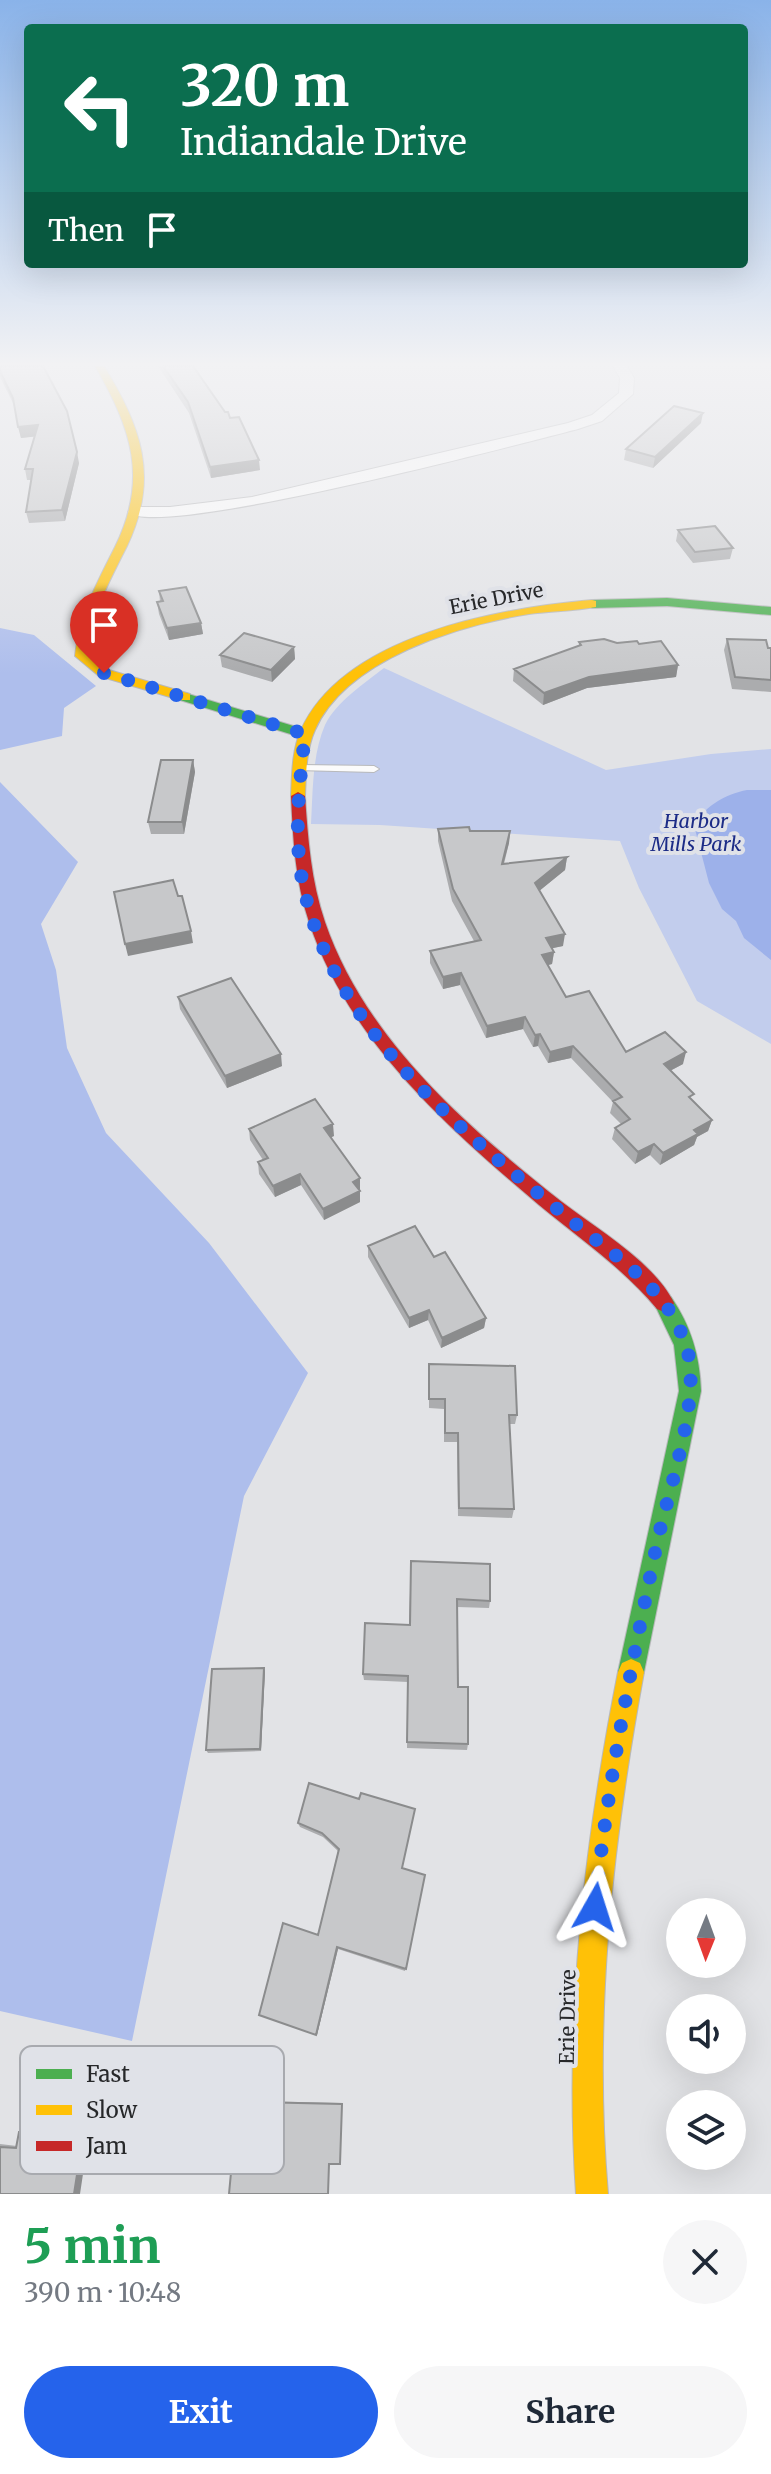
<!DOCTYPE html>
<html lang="en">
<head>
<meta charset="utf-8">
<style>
  :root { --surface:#fff; --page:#f6f6f7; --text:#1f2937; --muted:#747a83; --accent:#2563eb }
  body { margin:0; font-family:Merriweather,serif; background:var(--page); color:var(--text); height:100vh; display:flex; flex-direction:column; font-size:30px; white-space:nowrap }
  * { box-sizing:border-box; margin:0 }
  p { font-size:26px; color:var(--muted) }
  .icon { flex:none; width:44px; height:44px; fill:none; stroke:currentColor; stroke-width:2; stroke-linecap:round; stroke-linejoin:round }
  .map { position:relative; height:2194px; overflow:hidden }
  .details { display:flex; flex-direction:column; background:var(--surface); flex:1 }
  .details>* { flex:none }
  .hud { position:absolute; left:24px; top:24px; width:724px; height:244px; border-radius:8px; box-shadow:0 8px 32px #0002; background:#0b6e4f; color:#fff; overflow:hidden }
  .needle { width:52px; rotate:181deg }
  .controls { position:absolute; left:666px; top:1898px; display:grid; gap:16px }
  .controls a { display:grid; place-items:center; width:80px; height:80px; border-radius:50%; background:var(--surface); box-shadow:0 8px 32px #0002; font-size:40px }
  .pin { position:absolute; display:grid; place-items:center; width:68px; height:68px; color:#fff; margin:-82px -34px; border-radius:50% 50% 50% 0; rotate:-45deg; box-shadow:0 0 8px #0007 }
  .pin .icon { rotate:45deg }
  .me { position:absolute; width:88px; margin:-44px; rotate:6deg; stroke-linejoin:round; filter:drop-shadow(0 0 6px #0008) }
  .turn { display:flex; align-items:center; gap:28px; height:168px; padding:0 24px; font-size:36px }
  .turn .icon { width:104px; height:104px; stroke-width:2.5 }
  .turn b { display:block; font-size:56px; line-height:68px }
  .then { display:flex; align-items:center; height:76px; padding:0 24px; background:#0003; gap:16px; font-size:30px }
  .round { display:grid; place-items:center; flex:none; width:84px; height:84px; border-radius:42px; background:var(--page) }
  .summary { display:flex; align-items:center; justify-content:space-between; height:136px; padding:0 24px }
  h1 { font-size:48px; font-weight:700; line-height:60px; color:#1e9e55 }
  .button { display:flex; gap:16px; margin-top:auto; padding:16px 24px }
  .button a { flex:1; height:92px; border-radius:48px; background:var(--accent); color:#fff; font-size:32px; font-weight:700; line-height:92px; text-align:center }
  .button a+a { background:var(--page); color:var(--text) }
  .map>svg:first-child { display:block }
  .green { fill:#c2cded }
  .forest { fill:#aebeec }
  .water { fill:#9db1ea }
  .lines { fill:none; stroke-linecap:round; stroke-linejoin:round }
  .lane-casing { stroke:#b8b9bb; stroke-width:2 }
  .street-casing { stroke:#b8b9bb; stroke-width:2 }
  .fast-casing { stroke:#b8b9bb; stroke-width:2 }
  .slow-casing { stroke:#b8b9bb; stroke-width:2 }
  .jam-casing { stroke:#b8b9bb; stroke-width:2 }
  .lane { fill:#fbfbfb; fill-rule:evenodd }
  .street { fill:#fbfbfb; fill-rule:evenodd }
  .fast { fill:#4caf50; fill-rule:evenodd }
  .slow { fill:#ffc107; fill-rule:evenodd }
  .jam { fill:#c62828; fill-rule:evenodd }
  .wall { fill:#abacae }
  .shaded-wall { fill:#8b8c8d }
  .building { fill:#c7c8ca; stroke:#8b8c8d; stroke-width:2 }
  .route { stroke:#2563eb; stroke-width:14; stroke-dasharray:0 25.2 }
  .labels { text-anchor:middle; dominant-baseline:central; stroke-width:8; stroke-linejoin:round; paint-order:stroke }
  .street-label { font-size:20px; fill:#27282a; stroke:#e0e2e8 }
  .park-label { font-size:20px; font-style:italic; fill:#1c2c87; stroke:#e0e2e8 }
  .key { fill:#e0e2e8; stroke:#a8aaaf; stroke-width:2 }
  .key-label { font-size:22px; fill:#27282a }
</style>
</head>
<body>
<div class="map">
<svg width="771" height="2194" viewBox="0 0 771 2194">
  <rect width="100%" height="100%" fill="#e2e3e6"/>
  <path class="green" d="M384 668 606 770 711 754 771 749V1044L697 1001 639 888 620 841 380 825 311 824C313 792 312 755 325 725 336 702 365 683 384 668Z"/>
  <path class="forest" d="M0 628 34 635 96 686 64 708 62 736 0 750Z
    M0 782 78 862 41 924 56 970 67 1048 106 1133 209 1243 308 1373 244 1496 132 2041 0 2011Z"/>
  <path class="water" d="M747 790H771V960L744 938 736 921 722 909 709 883 695 829C699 808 726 794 747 790Z"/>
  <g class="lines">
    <defs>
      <path id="lane" d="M301 765 374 766 379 769 374 772 297 770 296 768Z"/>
      <path id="street" d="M613 366H627L634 378 633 394 602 421 578 429C520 444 157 540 128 512L136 507H170L252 497 568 423 592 415 619 393 620 378Z"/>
      <path id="fast" d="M667 598 771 607V615L667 606 592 608 586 604 592 600Z
        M185 693 310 731 312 734 305 738 300 737 180 700V694Z
        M664 1294 671 1297C691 1326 700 1356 701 1391L644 1672 640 1681 631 1685 622 1681 618 1672 679 1391 674 1345 654 1303 657 1297Z"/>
      <path id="slow" d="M95 366H104C141 427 160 477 127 546 109 582 91 614 87 655L109 670 190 694V700H180L99 676 75 656C79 615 97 583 115 547 149 478 131 428 95 366Z
        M592 600 596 601V607C574 611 551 611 529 614 460 625 346 659 315 730 306 750 306 774 305 796L298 800 291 796C292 774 292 750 301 730 344 635 501 608 592 600Z
        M631 1659 640 1663 644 1672C612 1846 593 2018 608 2194H576C564 2017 584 1845 618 1672L622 1663Z"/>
      <path id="jam" d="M298 792 305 796C308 839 311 881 325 922 365 1039 468 1128 562 1202 597 1229 655 1263 674 1303L671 1309 664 1312 657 1309C623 1268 580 1239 539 1205 447 1127 348 1040 309 922 295 881 293 839 291 796Z"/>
    </defs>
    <use href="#lane" class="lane-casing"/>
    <use href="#street" class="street-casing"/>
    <use href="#fast" class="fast-casing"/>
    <use href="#slow" class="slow-casing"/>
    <use href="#jam" class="jam-casing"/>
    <use href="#lane" class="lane"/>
    <use href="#street" class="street"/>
    <use href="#fast" class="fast"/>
    <use href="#slow" class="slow"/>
    <use href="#jam" class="jam"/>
  </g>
  <path class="wall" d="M0 366 79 463 65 521 29 523 26 512 31 480H27L25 469 35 436 21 438 15 407 0 377Z
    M158 366H193L225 412 230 418 260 470 211 478 189 413Z
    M701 423 653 468 624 460 626 449Z
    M678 530 733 548 730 559 693 563 676 541Z
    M159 591 201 623 203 634 169 640 159 614 157 602H160Z
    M727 639 771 648V692L732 689 724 650Z
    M579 642 639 644 678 665 676 677 587 688 543 705 513 681 514 669 579 646Z
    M294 647 295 659 272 682 222 667 220 655Z
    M193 760 195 772 184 834H151L148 822Z
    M438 829 510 831 509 843 504 864 567 857 565 870 539 891 563 946 552 948 554 952 552 964 548 965 566 997 626 1052 683 1064 670 1071 692 1100 712 1120 708 1131 697 1137 694 1145 660 1165 650 1155 635 1164 612 1139 615 1128 621 1124 610 1113 613 1102 571 1058 548 1063 538 1046 533 1047 523 1029 486 1038 460 985 443 989 430 963V951L474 941 452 901 438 841Z
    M178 997 282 1066 227 1088 180 1009Z
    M249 1129 334 1136 331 1137 360 1189 359 1190 360 1202 324 1220 301 1185 275 1197 259 1174 258 1162 263 1160 250 1140Z
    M368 1246 434 1257 486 1318 484 1328 441 1348 428 1320 409 1328 368 1257Z
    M429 1364 517 1415 515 1424H509L514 1509 512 1518 458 1516 457 1442H444V1409L429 1408Z
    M411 1561 490 1601 489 1608 457 1607 458 1687 468 1744 467 1750 407 1748 408 1682 364 1680 363 1674 409 1625Z
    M265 1671 261 1751 208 1753 206 1750Z
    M298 1823 402 1868 425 1875 405 1971 338 1949 317 2035 259 2015 318 1935 338 1851 323 1837 300 1827Z
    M209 2100 342 2103 340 2164 232 2162 205 2101Z
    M27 2131 89 2134 0 2194V2144L17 2146 19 2132Z"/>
  <path class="shaded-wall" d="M703 413 701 423 653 468 655 457Z
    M38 425 40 436 21 438 18 427Z
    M77 452 79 463 65 521 62 510Z
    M259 460 260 470 211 478 210 467Z
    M201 623 203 634 169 640 167 628Z
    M294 647 295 659 272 682 271 670Z
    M678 665 676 677 587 688 543 705 544 693 589 677Z
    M193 760 195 772 184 834 182 822Z
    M510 831 509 843 500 876 502 864Z
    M567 857 565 870 533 896 535 883Z
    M191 931 193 943 128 956 125 944Z
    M565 934 563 946 544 950 546 938Z
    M554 952 552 964 540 967 542 955Z
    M461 973 460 985 443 989V977Z
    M525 1017 523 1029 486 1038 487 1026Z
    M540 1034 538 1046 533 1047 535 1035Z
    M573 1046 571 1058 548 1063 550 1052Z
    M686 1052 683 1064 660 1076 664 1064Z
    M281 1054 282 1066 227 1088 225 1076Z
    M712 1120 708 1131 697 1137 694 1145 660 1165 663 1153 694 1130Z
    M333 1124 334 1136 325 1140 324 1128Z
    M654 1144 650 1155 635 1164 638 1152Z
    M300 1174 301 1185 275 1197 273 1186Z
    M360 1178V1189L353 1193V1182Z
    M360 1191V1202L324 1220 323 1209Z
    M429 1310 428 1320 409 1328V1318Z
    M486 1318 484 1328 441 1348 442 1338Z
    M264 1668 265 1671 261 1751 260 1749Z
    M337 1947 338 1949 317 2035H316Z
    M89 2134 80 2194H74L83 2136Z"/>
  <path class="building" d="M0 366H43L67 411 77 452 62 510 26 512 33 469H25L38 425 18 427 13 398 0 371Z
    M163 366H193L225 412H228L230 418 239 417 259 460 210 467 188 402Z
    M674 406 703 413 655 457 626 449Z
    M715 526 733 548 695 552 678 530Z
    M186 587 201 623 167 628 157 602 163 601 159 591Z
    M244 633 294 647 271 670 220 655Z
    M604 639 617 643 637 641 639 644 661 641 678 665 589 677 544 693 514 669 581 645 579 642Z
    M727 639 766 640 768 648H771V680L735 677Z
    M161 760H193L182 822H148Z
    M469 827 470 831H510L502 864 567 857 535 883 565 934 546 938 554 952 542 955 566 997 589 991 626 1052 665 1032 686 1052 664 1064 694 1094 689 1097 712 1120 694 1130 698 1134 663 1153 654 1144 638 1152 615 1128 630 1119 613 1101 622 1097 573 1046 550 1052 540 1034 535 1035 525 1017 487 1026 461 973 443 977 430 951 481 940 453 889 438 829Z
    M173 880 178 896H182L191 931 125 944 114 892Z
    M231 978 281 1054 225 1076 178 997Z
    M315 1099 333 1124 324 1128 360 1178 353 1182 360 1191 323 1209 300 1174 273 1186 258 1162 268 1158 249 1129Z
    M415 1226 434 1257 445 1252 486 1318 442 1338 429 1310 409 1318 368 1246Z
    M429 1364 515 1366 517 1415H509L514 1509 459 1508 458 1433H445V1399H429Z
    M411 1561 490 1564V1601L457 1599 458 1687H468V1744L407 1742 408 1676 363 1674 365 1623 410 1625Z
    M264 1668 260 1749 206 1750 212 1669Z
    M309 1783 359 1799 361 1793 415 1809 402 1868 425 1875 406 1969 337 1947 316 2035 259 2015 283 1923 318 1935 339 1849 322 1833 298 1823Z
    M205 2101 342 2104 340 2164H329L328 2194H229L232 2162 200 2161Z
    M19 2132 83 2136 74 2194H0V2147L16 2148Z"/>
  <linearGradient id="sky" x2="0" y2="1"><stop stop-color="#8ab3e9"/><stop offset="0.54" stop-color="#f2f2f4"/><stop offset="1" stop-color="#f2f2f4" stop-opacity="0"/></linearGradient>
  <rect width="771" height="674" fill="url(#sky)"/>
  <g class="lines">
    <path class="route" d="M104 673 305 734C300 780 294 828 301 874 327 1027 464 1133 577 1225 622 1261 673 1293 688 1353 700 1402 668 1492 657 1543 632 1664 607 1784 595 1907"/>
  </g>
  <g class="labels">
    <g class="street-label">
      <text transform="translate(496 598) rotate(-11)">Erie Drive</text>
      <text transform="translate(567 2017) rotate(-89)">Erie Drive</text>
    </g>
    <g class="park-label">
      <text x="696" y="820">Harbor<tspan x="696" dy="23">Mills Park</tspan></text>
    </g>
  </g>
  <rect x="20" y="2046" width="264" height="128" rx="12" class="key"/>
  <rect x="36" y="2069" width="36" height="10" fill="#4caf50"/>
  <rect x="36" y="2105" width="36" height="10" fill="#ffc107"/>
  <rect x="36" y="2141" width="36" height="10" fill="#c62828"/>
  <g class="key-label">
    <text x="86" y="2082">Fast</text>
    <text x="86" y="2118">Slow</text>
    <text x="86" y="2154">Jam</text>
  </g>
</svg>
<div class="controls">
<a><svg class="needle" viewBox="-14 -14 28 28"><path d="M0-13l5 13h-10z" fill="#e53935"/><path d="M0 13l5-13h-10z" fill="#747a83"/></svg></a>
<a><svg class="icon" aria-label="sound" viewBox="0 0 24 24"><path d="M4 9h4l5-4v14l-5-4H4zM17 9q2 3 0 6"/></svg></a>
<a><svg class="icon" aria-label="layers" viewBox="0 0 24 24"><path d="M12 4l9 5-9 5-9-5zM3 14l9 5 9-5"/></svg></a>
</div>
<div class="pin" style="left:104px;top:673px;background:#d93025"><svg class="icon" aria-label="arrive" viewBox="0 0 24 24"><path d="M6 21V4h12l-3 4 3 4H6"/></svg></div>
<svg class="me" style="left:595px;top:1907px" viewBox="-20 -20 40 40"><path d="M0-17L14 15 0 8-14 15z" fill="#2563eb" stroke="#fff" stroke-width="4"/></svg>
<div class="hud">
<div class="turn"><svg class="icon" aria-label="left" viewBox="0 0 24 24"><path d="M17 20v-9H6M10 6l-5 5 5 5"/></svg><div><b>320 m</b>Indiandale Drive</div></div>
<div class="then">Then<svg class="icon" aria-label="arrive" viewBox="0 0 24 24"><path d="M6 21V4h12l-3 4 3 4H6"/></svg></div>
</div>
</div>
<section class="details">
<div class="summary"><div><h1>5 min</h1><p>390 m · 10:48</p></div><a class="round"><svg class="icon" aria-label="close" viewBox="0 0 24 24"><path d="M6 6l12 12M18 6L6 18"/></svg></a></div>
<div class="button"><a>Exit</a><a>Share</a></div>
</section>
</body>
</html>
